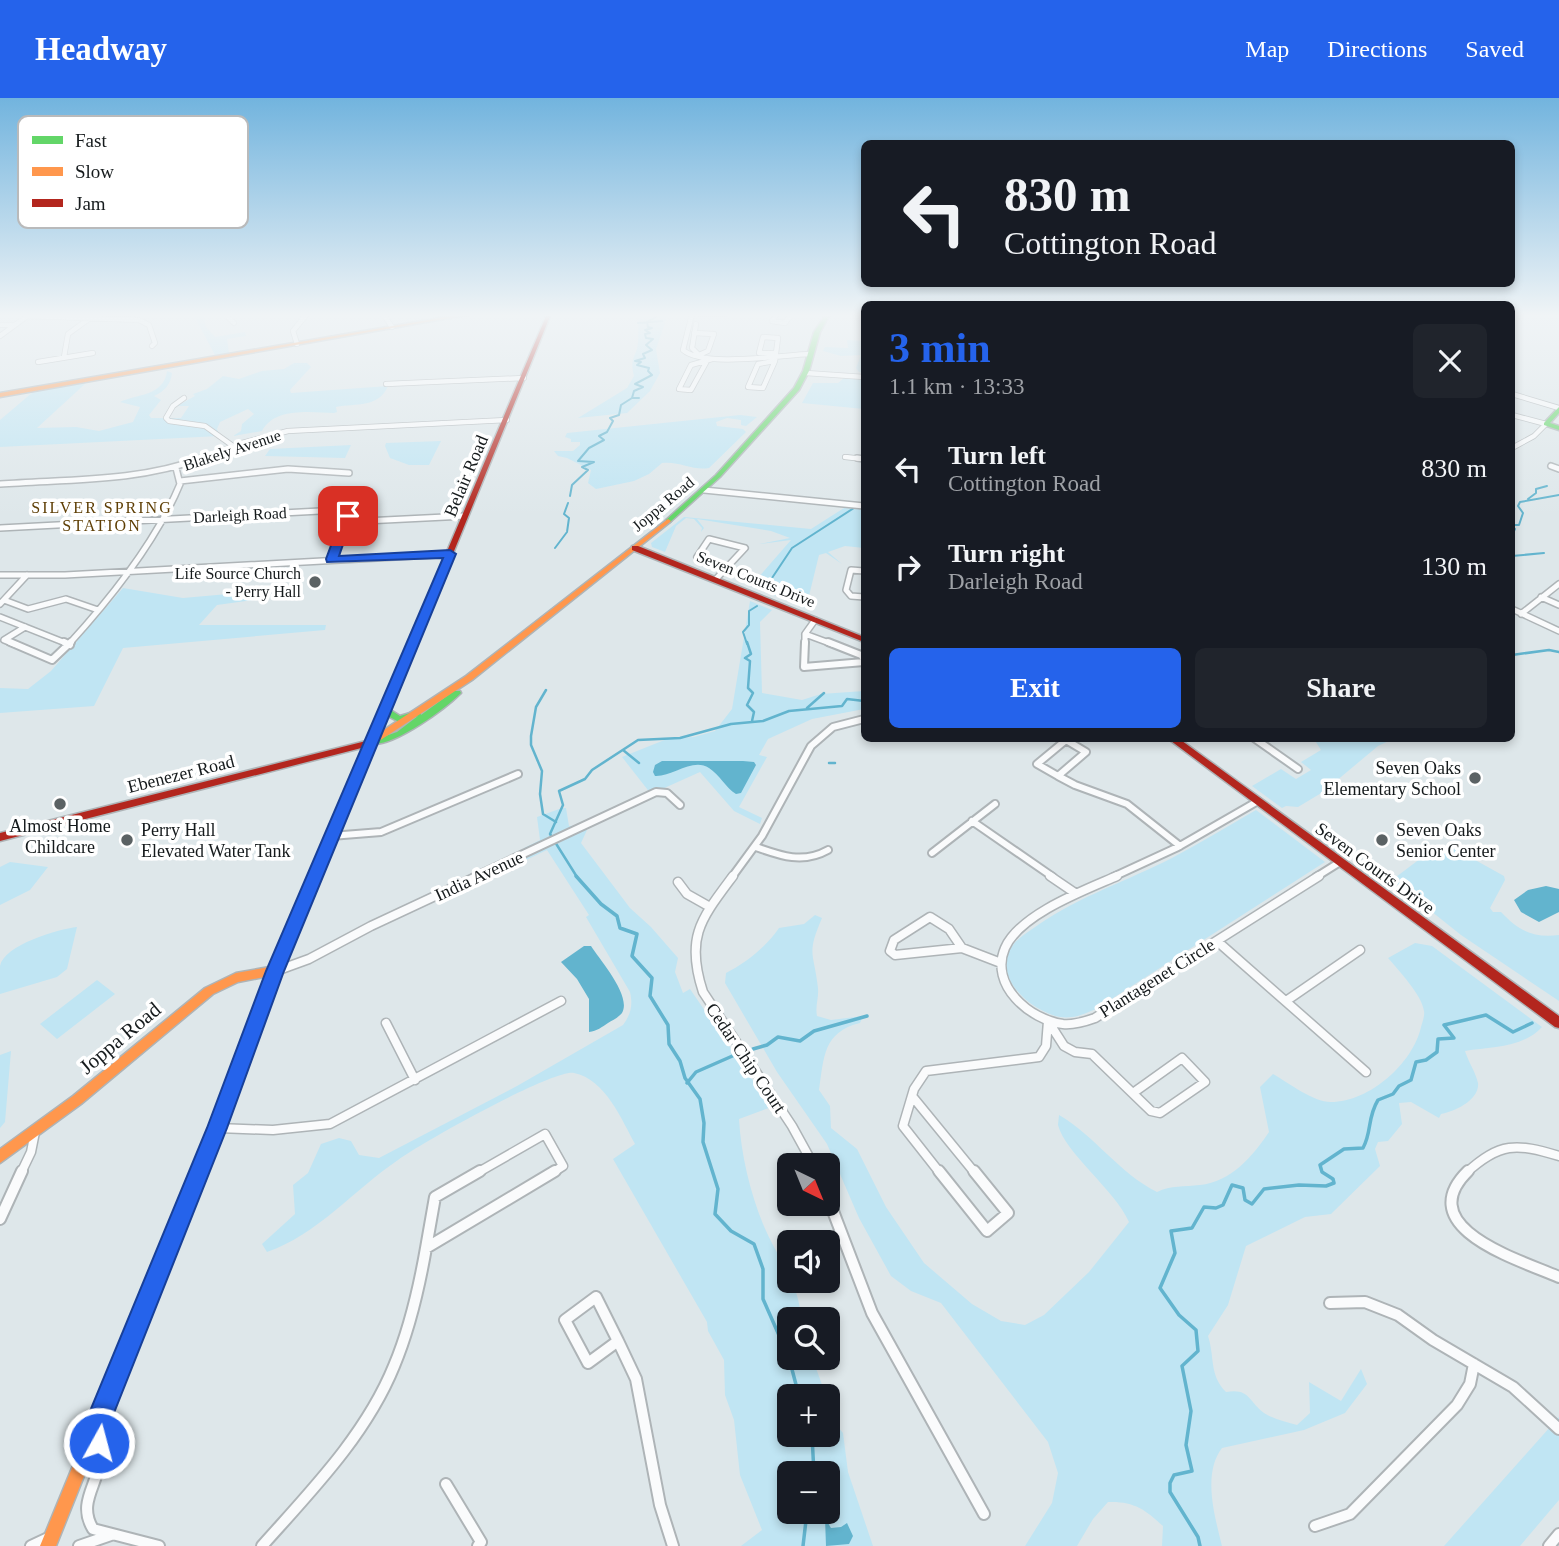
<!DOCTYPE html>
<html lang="en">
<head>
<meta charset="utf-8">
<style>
  :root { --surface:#171b24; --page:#20242c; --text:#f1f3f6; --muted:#9ea1a6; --accent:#2563eb }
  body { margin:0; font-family:Georgia,serif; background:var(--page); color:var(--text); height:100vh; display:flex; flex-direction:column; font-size:26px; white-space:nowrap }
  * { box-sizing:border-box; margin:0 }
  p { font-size:23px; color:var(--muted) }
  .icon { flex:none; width:38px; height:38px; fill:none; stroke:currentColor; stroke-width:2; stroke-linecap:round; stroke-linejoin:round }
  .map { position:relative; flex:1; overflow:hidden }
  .details { position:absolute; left:861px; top:203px; width:654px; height:441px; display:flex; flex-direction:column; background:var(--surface); border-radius:10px; box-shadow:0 4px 10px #0003 }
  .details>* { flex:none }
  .hud { position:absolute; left:861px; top:42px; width:654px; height:147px; border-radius:10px; box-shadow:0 4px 10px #0003; background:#171b24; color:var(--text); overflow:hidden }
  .needle { width:46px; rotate:137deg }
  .fabs { position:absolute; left:777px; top:1055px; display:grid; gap:14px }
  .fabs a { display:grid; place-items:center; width:63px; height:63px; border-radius:10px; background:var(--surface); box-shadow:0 4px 10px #0003; font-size:35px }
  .pin { position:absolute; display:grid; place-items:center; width:60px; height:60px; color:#fff; margin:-30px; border-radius:14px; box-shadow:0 4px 10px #0006 }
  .me { position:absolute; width:77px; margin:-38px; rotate:7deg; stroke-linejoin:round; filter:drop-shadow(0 0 5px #0008) }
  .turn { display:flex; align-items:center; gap:24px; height:147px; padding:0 28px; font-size:32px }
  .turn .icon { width:91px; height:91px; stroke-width:2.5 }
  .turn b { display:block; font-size:49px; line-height:60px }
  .round { display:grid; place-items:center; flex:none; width:74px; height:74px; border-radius:10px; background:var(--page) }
  .headline { display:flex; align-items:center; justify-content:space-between; height:119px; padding:0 28px }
  h1 { font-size:42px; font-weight:800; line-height:52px; color:var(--accent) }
  .cta { display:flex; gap:14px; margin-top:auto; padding:14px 28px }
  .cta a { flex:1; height:80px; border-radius:10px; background:var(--accent); color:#fff; font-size:28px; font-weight:800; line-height:80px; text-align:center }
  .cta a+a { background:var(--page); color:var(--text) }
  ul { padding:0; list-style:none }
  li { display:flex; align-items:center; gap:21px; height:98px; padding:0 28px }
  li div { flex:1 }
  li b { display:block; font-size:26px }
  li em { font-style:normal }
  header { display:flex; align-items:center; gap:42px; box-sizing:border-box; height:98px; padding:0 35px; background:var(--accent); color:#fff }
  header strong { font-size:33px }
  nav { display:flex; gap:38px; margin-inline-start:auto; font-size:24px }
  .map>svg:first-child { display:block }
  .green { fill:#c0e5f3; fill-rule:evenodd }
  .water { fill:#62b4ce }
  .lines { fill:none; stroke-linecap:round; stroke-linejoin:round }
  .stream-far2 { stroke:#62b4ce; stroke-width:2 }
  .stream-far1 { stroke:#62b4ce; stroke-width:2.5 }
  .stream { stroke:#62b4ce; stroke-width:3.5 }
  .street-far4-casing { stroke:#aeb4b7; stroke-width:6 }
  .street-far3-casing { stroke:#aeb4b7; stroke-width:8 }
  .street-far2-casing { stroke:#aeb4b7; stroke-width:10 }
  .street-far1-casing { stroke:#aeb4b7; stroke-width:11 }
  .street-casing { stroke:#aeb4b7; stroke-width:14 }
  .fast-casing { stroke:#aeb4b7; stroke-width:3 }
  .slow-casing { stroke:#aeb4b7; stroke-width:3 }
  .jam-casing { stroke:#aeb4b7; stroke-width:3 }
  .street-far4 { stroke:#fafbfc; stroke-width:4.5 }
  .street-far3 { stroke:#fafbfc; stroke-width:5 }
  .street-far2 { stroke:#fafbfc; stroke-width:6 }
  .street-far1 { stroke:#fafbfc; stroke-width:8 }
  .street { stroke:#fafbfc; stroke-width:10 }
  .fast { fill:#63d668; fill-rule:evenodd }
  .slow { fill:#ff974d; fill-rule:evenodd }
  .jam { fill:#b3261e; fill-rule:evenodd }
  .route { fill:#2563eb; stroke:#184099; stroke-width:2 }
  .poi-dot { fill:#5b6264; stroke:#fff; stroke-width:2.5 }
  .labels { text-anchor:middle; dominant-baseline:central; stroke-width:7; stroke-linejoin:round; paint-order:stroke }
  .far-street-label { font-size:16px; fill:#151a1c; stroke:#fff }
  .far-neighbourhood-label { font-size:16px; letter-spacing:2px; fill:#5e3e04; stroke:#fff }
  .far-poi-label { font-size:16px; fill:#151a1c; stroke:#fff; text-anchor:end }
  .street-label { font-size:18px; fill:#151a1c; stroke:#fff }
  .poi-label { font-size:18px; fill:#151a1c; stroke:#fff; text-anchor:start }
  .near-street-label { font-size:21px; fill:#151a1c; stroke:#fff }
  .key { fill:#fff; stroke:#b9babb; stroke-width:2 }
  .key-label { font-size:19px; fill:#151a1c }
</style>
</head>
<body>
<header>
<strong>Headway</strong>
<nav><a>Map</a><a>Directions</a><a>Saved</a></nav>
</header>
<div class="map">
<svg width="1559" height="1448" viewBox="0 0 1559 1448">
  <rect width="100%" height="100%" fill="#dee7ea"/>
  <path class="green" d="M193 216 204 219 206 229 215 239 245 234 246 238 227 241 229 255 215 257Z
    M641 216H668L656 251 660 275 650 293 627 315 578 320 627 290 634 278C629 257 637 260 638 244 639 234 637 226 641 216Z
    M847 242 864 243V274H859L856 270 861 257 841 258 823 253 825 249 848 250Z
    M294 265H307L311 269 290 292 291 295 388 288C379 310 356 305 336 309L337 314 334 315C311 314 274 309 262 333L233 338 241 333 242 326 254 316 248 311 220 324 217 331 220 338 0 349V322L33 294 86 285 37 330 76 329 99 333 133 324 140 309 120 304C137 296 164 298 167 273L172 275C171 286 164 294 154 298L161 302 149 317 151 320H181L189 308H177L195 298 193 296 207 291 223 278 239 281 262 273 284 271Z
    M844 280 864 282V311L802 305 813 285H838Z
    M740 317 757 319 746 328 741 327V322L727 320 716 324 717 328 743 331 746 334 709 370C693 373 680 363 662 365L649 376 634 383 596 391 588 385 591 372 567 360 558 358 554 353H573L580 347V344H571V341L565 339 567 335Z
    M441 343 429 367H409L390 360 385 348 386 345Z
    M351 347 345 360 265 358 270 351Z
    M844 410 864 411V450L845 448 828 454 842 466 826 455 819 457 806 510 751 488 791 442 759 446 790 440 771 433 697 421 704 430 701 434 702 430 694 421 686 420 676 428 665 454 652 449 651 445 684 419 811 431Z
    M123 490 183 500 261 493 253 502 217 507 199 527H326L325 532 123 550 94 608 0 615V590L28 591 51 573Z
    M750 503 772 512 760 524 762 595 802 602 821 596 864 593V611L812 621 768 641 759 657 767 659 739 709 762 720 760 726 734 713 700 674 651 696 622 659 667 641 694 639 715 633 732 611Z
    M1314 641H1393L1378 648 1323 694 1298 709 1286 708 1282 710 1252 688 1281 671 1296 681 1311 672 1301 664 1321 652Z
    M562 710H566L569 728 584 727 587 732 581 745 630 810 651 829 678 860 675 874 683 895 690 891 771 1009 739 1021C741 1056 750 1094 763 1126 778 1162 799 1183 801 1221L789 1222V1260H816V1270L826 1298H789V1337H828V1304L833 1323 843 1335 848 1374 873 1448H741L762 1432 740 1377 734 1322 725 1297 724 1262 708 1233 707 1224 613 1061 635 1046C622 1022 605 981 574 975 553 971 421 1045 398 1062 355 1091 317 1137 267 1154L262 1146 295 1116 293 1087 308 1075 321 1046 339 1040 351 1043 359 1057 379 1060 517 988 623 927C631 916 633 907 630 894L586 819 589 817 547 752 511 769 507 763 526 753 524 750 540 742 537 719ZM789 1376H828V1414H789Z
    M1256 712 1325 764 1096 911C1084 916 1074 921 1060 919 1032 914 989 878 1013 847 1019 839 1030 833 1038 827 1080 798 1127 783 1172 760 1200 745 1228 728 1256 712Z
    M1443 747 1459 753 1504 778 1505 782 1490 810 1493 814H1501C1519 833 1533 840 1559 837V903L1461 837 1392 782 1433 751Z
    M10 764 48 769 30 792 0 807V769Z
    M815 817 822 820C806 857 814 854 818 890 819 900 815 908 817 918L831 922 863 918 860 925C823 934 824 959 819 992L830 1008 831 1030 857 1051 886 1109 924 1165 972 1206 1001 1223 1025 1227 1044 1217 1089 1174 1129 1124C1115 1092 1065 1055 1058 1027 1058 1026 1059 1018 1059 1017 1095 1038 1119 1075 1157 1094 1171 1087 1184 1089 1200 1087 1231 1084 1253 1058 1269 1034L1260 989 1273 976C1289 985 1313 1004 1331 1004 1370 1004 1413 965 1421 929 1422 925 1425 918 1424 913 1422 897 1399 873 1388 860L1415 845 1432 848 1542 929C1523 950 1491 949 1465 953 1468 963 1476 975 1478 985 1480 1002 1454 1014 1441 1016L1439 1020 1411 1004 1399 1005 1402 1026 1388 1043 1378 1044 1375 1051 1380 1068 1331 1116 1305 1119 1246 1148 1228 1207 1208 1238C1215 1259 1209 1277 1226 1294 1250 1290 1248 1303 1264 1315 1273 1321 1287 1324 1297 1327L1310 1315 1309 1284 1341 1303 1361 1271 1367 1286 1345 1315 1304 1332 1222 1350C1202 1376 1215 1419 1222 1448H1162L1163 1428C1145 1411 1133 1403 1108 1404L1093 1421 1077 1448H1025L1052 1405 1058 1375 1048 1344 941 1205 911 1193 891 1178 859 1120 827 1046 777 974 725 885 726 875C746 865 766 849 779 830L804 826Z
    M77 829 67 871 57 879 0 896C0 888 0 877 0 868 4 847 58 831 77 829Z
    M97 882 115 896 57 941 40 926Z
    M11 953 5 1024 0 1030V957Z
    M1559 1319V1402L1520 1448H1444Z"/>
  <path class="water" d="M662 663H743L754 664 756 667 741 695 736 696C726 690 720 677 709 670 693 659 672 679 655 678L653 674 655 667Z
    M1546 788 1559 791V814L1539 824 1521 814 1514 802 1528 792Z
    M584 848H591C600 862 632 898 622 915 619 919 613 922 608 925 602 929 597 933 589 934V901L577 881 561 864Z
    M825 1420 831 1430 841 1429 847 1425 853 1438 849 1446 826 1448Z"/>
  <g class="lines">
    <path class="stream-far2" d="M647 224 656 219 655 216
      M638 225 662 223
      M632 300H639
      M570 398 572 387 588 372 582 369 594 364 578 363 589 350 604 342 599 338 607 334 613 323 610 320 619 317 621 307 632 300 634 293 643 289 635 286 652 277 648 273 649 270 637 267 641 264 635 263 645 260 643 256 652 252 646 247 653 241 646 240 645 236 650 235 645 232 652 230 648 229 647 224
      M1528 401 1536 395V391L1547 388
      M1512 427H1519L1523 415 1518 408 1520 404 1559 397
      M1512 428 1515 431 1512 437
      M555 450 567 434 569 420 564 416 568 405
      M1512 458 1544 455
      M764 492 792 450 857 408
      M747 546 743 534 749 527V513L757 508"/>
    <path class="stream-far1" d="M747 544 751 556 745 560 750 563 748 590 753 595 747 607 754 614 752 623
      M1512 557 1549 552 1559 554
      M546 592 536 609 531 638V647L542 673 540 696 543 716 556 724
      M807 610 824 595
      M623 652 639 665
      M829 665H835
      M577 779 550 736 563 707 559 693 585 681 592 672 638 642 680 640 731 626 763 623 789 613 842 608 847 601 864 603"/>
    <path class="stream" d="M576 778 601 806 617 818 620 830 637 836 632 858 652 880 650 898 668 927 669 946 680 963 685 980 700 1001 704 1025 703 1044 718 1091 715 1116 731 1133 754 1146 763 1171V1201L789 1260
      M753 951 767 947 778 939 800 943 814 933 867 918
      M687 985 696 974 737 956
      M789 1260 799 1298
      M812 1337 814 1376
      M803 1448 807 1414
      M1200 1448 1198 1439 1170 1394V1385L1174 1377 1192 1373 1186 1347 1191 1313 1182 1268 1198 1253 1196 1232 1179 1217 1160 1190 1175 1155 1171 1133 1192 1130 1204 1109 1216 1110 1223 1107 1232 1087 1243 1090 1245 1102 1252 1106 1264 1091 1299 1087 1326 1088 1334 1085 1333 1081 1322 1074 1320 1067 1344 1051 1363 1050C1372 1034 1367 1020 1378 1002L1393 996 1399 988 1411 982 1416 964 1426 962 1437 954 1438 941 1454 940 1444 927 1486 917 1513 934 1532 925"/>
    <defs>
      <path id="street-far4" d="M225 216 234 225
        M383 216 392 229
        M692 216 683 252C704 270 781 257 810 256
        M700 216H724
        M777 216 772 223 785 225 792 216
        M28 218 139 222 149 227 155 245 152 248
        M0 227H14
        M694 235 714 236 708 253 699 257 692 250 696 226
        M0 238 30 216
        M297 246 293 233 307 216
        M774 255H759L763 239 778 240 775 263
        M64 259 68 236 90 220
        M707 263 691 292 679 291 691 267 712 261
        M775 263 763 290 748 289 758 266Z
        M38 264 93 255
        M806 275 864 279
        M386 286 524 280
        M1512 296 1559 310
        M184 300 173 308 166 320 169 323 205 328 233 348
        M1512 317 1546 326 1534 338 1512 350
        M845 359 864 361
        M197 362 242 345 288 333 507 322"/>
      <path id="street-far3" d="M857 360 864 361
        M1551 368 1559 371
        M180 383 288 371 349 375
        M0 386C67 381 138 384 202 360
        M704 392 864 408
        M345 424 465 418
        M0 430 339 412 348 418 332 461
        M864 473 851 472 846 492 851 498 864 499
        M0 477H65L450 456
        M716 481 745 450 709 441 697 459 727 469
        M1541 499 1559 507
        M4 502 28 511 66 501 98 512
        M0 506 27 477
        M1512 511 1559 533
        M1521 516 1559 486
        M0 519 68 546
        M805 536 832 546
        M14 546 4 542 25 529
        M69 546C111 500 156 444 180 386L176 370
        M805 546V536L815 522"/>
      <path id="street-far2" d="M10 544 52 562 71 544
        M64 544 70 547
        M805 544 804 569 864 564
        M828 544 861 557 864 561
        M1254 640 1298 671
        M1066 642 1086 654 1058 678 1037 666Z
        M1058 678 1075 687 1127 706 1180 748
        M972 723 1053 779
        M331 738 381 734 518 676
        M756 749C781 758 803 766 828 752
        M932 755 995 706
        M474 779 656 694 667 695 680 707
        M732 779 762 738 811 648 833 629 864 621
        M1113 779 1178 749 1258 703
        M1316 779 1340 764"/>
      <path id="street-far1" d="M733 778C701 821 685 839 703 894L792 1028 814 1068
        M1050 778 1075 795
        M1117 778C1085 792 1020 816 1005 850 989 887 1030 922 1063 926 1074 927 1084 924 1095 920L1319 778
        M678 784 687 796 710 809
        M930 819 949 831 962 850 895 857 890 853 894 842Z
        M1217 843 1366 974
        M962 850 1001 865
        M276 873 309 861 371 828 478 778
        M1286 903 1360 852
        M1048 923 1064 948 1075 954 1092 956 1151 1013 1160 1015 1205 984 1182 960 1133 995
        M386 925 415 982
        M912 998 975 1075
        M218 1030 273 1032 330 1026 561 903
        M21 1075 31 1054 35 1034
        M477 1075 545 1036 563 1068 552 1075
        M940 1075 903 1028 914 991 926 973 1039 959 1046 948 1048 923
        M1466 1075C1500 1044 1516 1045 1559 1058"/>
      <path id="street" d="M939 1073 987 1133 1008 1115 974 1073
        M1468 1073C1410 1130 1520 1162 1559 1179
        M828 1100 872 1215 984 1416
        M0 1121 22 1073
        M426 1150 435 1099 480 1073
        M426 1150 555 1073
        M596 1199 618 1243 588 1265 565 1222Z
        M1330 1205 1365 1204 1398 1217 1433 1242 1513 1289 1559 1331
        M618 1243 636 1281 660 1407 673 1448
        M97 1338C111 1379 73 1398 93 1431L159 1448
        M446 1386 481 1444 478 1448
        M1315 1428 1350 1416 1457 1307 1470 1286 1474 1266
        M31 1448 48 1440
        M79 1448 111 1437
        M262 1448C311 1393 366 1337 394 1268 410 1230 419 1190 426 1150
        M1549 1448 1559 1436"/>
      <path id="fast" d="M826 216H830L820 234 809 273 799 292 720 379 670 424H666V422L716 377 794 290 803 273 814 234Z
        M1559 309V315L1550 325 1559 328V332L1544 327V325Z
        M409 544H412L416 546 389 611 400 618 417 613 420 614 421 617 454 593H460L461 595C445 611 397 646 374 646L280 873 214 1053 212 1057 208 1059 204 1057 202 1053 270 873ZM386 617 399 624 418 618 397 634 377 641Z"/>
      <path id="slow" d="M463 216H472L0 299V295Z
        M668 421 671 423 670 424 472 582 373 647H367L366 645 367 643 466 578Z
        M275 868 279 870 280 873 279 876 238 884 213 896 81 1006 0 1065V1051L73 998 205 890 236 875Z
        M208 1047 212 1049 214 1053 56 1448H40L202 1053 204 1049Z"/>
      <path id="jam" d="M547 216H551L416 546 412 548H409L408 546Z
        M632 448H638L864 539V544L632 452Z
        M1167 640H1178L1559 918V930L1555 929Z
        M370 642 373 643 374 645 373 647 0 743V735Z"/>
    </defs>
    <use href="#street-far4" class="street-far4-casing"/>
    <use href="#street-far3" class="street-far3-casing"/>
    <use href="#street-far2" class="street-far2-casing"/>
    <use href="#street-far1" class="street-far1-casing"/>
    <use href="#street" class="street-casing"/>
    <use href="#fast" class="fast-casing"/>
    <use href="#slow" class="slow-casing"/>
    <use href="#jam" class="jam-casing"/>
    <use href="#street-far4" class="street-far4"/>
    <use href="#street-far3" class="street-far3"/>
    <use href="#street-far2" class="street-far2"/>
    <use href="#street-far1" class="street-far1"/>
    <use href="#street" class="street"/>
    <use href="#fast" class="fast"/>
    <use href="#slow" class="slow"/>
    <use href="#jam" class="jam"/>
  </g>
  <linearGradient id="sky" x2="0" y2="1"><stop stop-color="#72b4de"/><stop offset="0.52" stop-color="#f0f4f6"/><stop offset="1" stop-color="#f0f4f6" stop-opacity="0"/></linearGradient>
  <rect width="1559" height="418" fill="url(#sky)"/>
  <path class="route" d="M348 414 353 418 339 458 450 452 456 456 284 873 227 1030 108 1330 112 1345 108 1354 99 1358 90 1354 83 1330 207 1030 266 873 443 460 327 464 326 461 342 418Z"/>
  <g class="poi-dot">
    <circle cx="315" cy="484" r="7"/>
    <circle cx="1475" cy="680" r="7"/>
    <circle cx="60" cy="706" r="7"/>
    <circle cx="127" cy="742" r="7"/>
    <circle cx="1382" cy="742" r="7"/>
  </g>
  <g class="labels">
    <g class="far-street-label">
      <text transform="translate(232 352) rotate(-18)">Blakely Avenue</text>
      <text transform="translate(663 406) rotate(-40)">Joppa Road</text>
      <text transform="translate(240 417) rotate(-3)">Darleigh Road</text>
      <text transform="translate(756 481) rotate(22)">Seven Courts Drive</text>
    </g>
    <g class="far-neighbourhood-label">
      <text x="102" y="409">SILVER SPRING<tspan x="102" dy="18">STATION</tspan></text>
    </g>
    <g class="far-poi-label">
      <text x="301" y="475">Life Source Church<tspan x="301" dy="18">- Perry Hall</tspan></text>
    </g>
    <g class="street-label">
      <text transform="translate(466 378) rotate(-67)">Belair Road</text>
      <text transform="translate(181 676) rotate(-14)">Ebenezer Road</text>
      <text transform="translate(1375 770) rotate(36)">Seven Courts Drive</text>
      <text transform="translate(479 778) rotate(-25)">India Avenue</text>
      <text transform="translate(1157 880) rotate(-32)">Plantagenet Circle</text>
      <text transform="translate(746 960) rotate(56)">Cedar Chip Court</text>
    </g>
    <g class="poi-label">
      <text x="1461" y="670" text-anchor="end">Seven Oaks<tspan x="1461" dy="21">Elementary School</tspan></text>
      <text x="60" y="728" text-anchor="middle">Almost Home<tspan x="60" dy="21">Childcare</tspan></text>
      <text x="141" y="732">Perry Hall<tspan x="141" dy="21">Elevated Water Tank</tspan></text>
      <text x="1396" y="732">Seven Oaks<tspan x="1396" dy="21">Senior Center</tspan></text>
    </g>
    <g class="near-street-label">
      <text transform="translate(120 940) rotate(-40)">Joppa Road</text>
    </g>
  </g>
  <rect x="18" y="18" width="230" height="112" rx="10" class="key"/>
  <rect x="32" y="38" width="31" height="8" fill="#63d668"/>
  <rect x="32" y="69" width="31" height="9" fill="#ff974d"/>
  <rect x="32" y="101" width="31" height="8" fill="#b3261e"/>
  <g class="key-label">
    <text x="75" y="49">Fast</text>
    <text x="75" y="80">Slow</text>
    <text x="75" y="112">Jam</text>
  </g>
</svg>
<div class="fabs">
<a><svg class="needle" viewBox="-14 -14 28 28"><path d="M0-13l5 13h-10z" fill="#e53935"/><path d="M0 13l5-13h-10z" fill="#9ea1a6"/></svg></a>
<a><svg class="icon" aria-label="sound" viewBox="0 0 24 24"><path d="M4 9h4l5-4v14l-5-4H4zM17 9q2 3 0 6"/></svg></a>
<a><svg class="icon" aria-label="search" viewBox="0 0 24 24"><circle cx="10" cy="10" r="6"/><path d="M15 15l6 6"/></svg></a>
<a>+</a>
<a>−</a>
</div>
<div class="pin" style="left:348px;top:418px;background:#d93025"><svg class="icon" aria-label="arrive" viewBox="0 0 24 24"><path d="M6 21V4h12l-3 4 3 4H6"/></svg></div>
<svg class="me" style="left:99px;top:1345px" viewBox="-20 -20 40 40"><circle r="17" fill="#2563eb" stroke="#fff" stroke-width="3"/><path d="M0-11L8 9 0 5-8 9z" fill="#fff"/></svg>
<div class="hud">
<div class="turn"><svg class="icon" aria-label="left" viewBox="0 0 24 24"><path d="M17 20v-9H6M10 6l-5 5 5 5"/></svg><div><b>830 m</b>Cottington Road</div></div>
</div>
<section class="details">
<div class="headline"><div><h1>3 min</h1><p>1.1 km · 13:33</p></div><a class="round"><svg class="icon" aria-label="close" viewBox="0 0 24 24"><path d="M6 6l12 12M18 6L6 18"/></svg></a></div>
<ul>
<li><svg class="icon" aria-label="left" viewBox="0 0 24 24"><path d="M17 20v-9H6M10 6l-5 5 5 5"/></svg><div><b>Turn left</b><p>Cottington Road</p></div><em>830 m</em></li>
<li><svg class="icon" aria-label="right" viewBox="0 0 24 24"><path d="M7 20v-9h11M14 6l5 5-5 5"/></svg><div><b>Turn right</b><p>Darleigh Road</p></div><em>130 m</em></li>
</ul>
<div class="cta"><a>Exit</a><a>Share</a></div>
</section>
</div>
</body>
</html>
